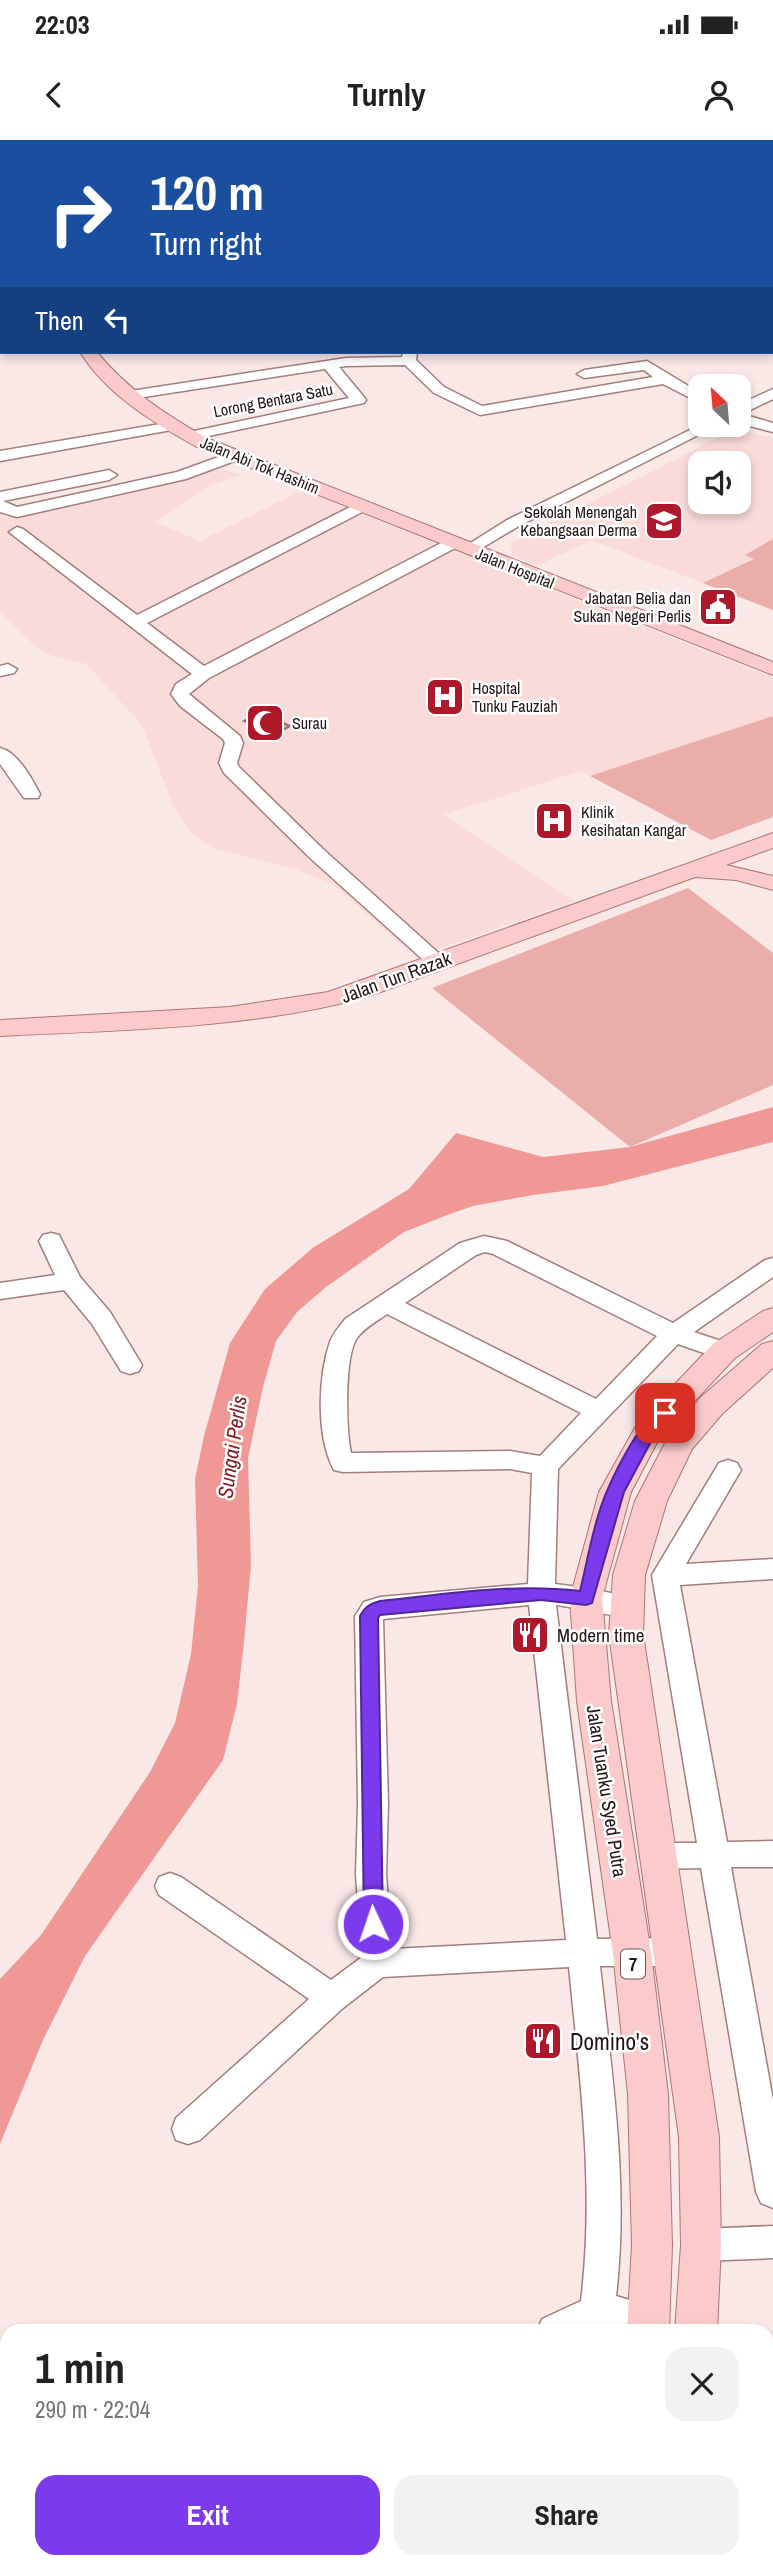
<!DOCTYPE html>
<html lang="en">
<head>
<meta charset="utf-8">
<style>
  :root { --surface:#fff; --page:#f2f2f2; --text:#222; --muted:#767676; --accent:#7c3aed }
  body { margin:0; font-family:"Archivo Narrow",sans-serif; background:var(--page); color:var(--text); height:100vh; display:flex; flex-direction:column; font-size:26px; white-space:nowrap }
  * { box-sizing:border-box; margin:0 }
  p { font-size:23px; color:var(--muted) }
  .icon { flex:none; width:38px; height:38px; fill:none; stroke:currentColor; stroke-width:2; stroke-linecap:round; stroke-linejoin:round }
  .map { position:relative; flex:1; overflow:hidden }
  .drawer { position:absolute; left:0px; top:2184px; width:774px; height:245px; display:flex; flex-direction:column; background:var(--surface); border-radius:21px 21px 0 0; box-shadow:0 4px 10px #0003 }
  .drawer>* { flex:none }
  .hud { position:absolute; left:0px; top:0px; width:774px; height:214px; box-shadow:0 4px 10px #0003; background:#1a4fa0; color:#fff; overflow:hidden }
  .needle { width:46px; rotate:334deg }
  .buttons { position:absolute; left:688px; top:234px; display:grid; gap:14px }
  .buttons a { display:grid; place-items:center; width:63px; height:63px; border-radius:14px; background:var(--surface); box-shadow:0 4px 10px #0003; font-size:35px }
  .pin { position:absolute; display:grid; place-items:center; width:60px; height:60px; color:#fff; margin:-30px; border-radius:14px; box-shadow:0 4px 10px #0006 }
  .me { position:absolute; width:77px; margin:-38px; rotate:357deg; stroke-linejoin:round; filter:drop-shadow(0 0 5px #0008) }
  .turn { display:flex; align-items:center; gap:24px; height:147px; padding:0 35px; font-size:32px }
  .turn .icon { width:91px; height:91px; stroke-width:2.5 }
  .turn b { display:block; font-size:49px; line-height:60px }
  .then { display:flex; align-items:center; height:66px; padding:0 35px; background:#0003; gap:14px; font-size:26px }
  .round { display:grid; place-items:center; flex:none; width:74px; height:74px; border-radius:21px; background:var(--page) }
  .overview { display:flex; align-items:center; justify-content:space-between; height:119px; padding:0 35px }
  h1 { font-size:42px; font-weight:800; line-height:52px }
  .button { display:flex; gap:14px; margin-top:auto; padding:14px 35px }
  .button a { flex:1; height:80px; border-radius:21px; background:var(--accent); color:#fff; font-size:28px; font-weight:800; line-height:80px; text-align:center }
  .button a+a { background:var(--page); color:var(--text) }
  .status { display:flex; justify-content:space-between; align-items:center; height:49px; padding:0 35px; background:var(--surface); direction:ltr }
  .status svg { height:19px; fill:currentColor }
  header { display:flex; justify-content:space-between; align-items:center; height:91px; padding:0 35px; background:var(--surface); font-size:32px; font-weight:800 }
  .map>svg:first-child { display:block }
  .built { fill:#fadbd9; fill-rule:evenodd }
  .green { fill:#eaada9 }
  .water { fill:#f09895 }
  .building { fill:#caa2a0; stroke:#926e6c; stroke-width:2 }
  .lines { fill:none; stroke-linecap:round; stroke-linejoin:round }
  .minor-casing { stroke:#a37e7b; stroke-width:3 }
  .major-casing { stroke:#ad7573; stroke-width:2 }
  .minor { fill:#fff; fill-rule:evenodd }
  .major { fill:#facbca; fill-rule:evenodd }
  .route { fill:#7c3aed; stroke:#51269a; stroke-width:2 }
  .labels { text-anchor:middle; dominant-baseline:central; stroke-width:5; stroke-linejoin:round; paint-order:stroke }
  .far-street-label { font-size:16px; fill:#231514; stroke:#fff }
  .far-poi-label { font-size:16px; fill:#231514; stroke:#fff; text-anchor:start }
  .shield { fill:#fff; stroke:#655b5a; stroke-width:2 }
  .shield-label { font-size:18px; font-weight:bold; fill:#231514 }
  .street-label { font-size:19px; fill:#231514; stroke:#fff }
  .poi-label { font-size:19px; fill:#231514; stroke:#fff; text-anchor:start }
  .water-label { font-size:21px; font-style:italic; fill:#831d24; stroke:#fff }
  .near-poi-label { font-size:23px; fill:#231514; stroke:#fff; text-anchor:start }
</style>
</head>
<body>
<div class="status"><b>22:03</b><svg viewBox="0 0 49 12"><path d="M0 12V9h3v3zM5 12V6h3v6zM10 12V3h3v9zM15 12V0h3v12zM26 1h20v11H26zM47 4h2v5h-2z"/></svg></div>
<header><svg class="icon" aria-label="back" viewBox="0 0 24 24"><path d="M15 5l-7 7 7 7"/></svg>Turnly<svg class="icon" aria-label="person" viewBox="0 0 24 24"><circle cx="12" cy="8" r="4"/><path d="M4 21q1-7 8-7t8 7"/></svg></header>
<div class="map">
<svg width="773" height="2429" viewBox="0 0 773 2429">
  <rect width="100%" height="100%" fill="#fae8e7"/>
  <path class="built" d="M749 292 773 298V470L591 400 537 426 512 415 511 403 723 295ZM700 324H738V362H700Z
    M221 329 241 335 208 346 156 382 200 401 302 350 773 538V576L590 636 581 631 443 675 575 761 415 817 333 744 294 729 212 708 192 694 173 665 142 585 86 524 50 515 34 505 0 472V372L7 377Z"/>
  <path class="green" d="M773 399V470L703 443 754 419 745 415Z
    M773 576V677L711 700 590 636Z
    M688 748 773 813V945L630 1007 432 848Z"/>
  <path class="water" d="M773 967V1002L603 1046 533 1055 473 1066 450 1074 404 1092 326 1147 297 1172 276 1201 263 1247 248 1318 251 1425 244 1502 237 1564 223 1620 85 1816 43 1900 0 2004V1839L41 1795 150 1632 175 1583 191 1514 198 1446 195 1339 204 1296 230 1203 265 1149 314 1107 409 1049 456 993 543 1017 630 1007Z"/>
  <path class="building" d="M260 572 290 586 274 595 244 581Z"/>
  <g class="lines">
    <defs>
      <path id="minor" d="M191 0H209L190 2Z
        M477 0H489L476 2Z
        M764 0H773V6L772 2Z
        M0 77H2V85H0Z
        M0 162H2V170H0Z
        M403 212H417L416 220 444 247 482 266 653 237 644 230 584 238 577 234 584 230 647 221 700 253V263L663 244 480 275 434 253 405 225 346 226 339 227 364 257 366 260 364 263 190 300 185 299 183 296 185 293 349 258 325 229 131 259 124 255 131 251 346 218 402 217Z
        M773 249V259L742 274 773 283V292L738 283V265Z
        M172 282 177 283 179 286 177 289 0 321V311Z
        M700 285H718L519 386 475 412 469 414 461 409 507 380Z
        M235 311 243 316 240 319 186 339 17 377 0 372V352L109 330 117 335 109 340 3 361 17 367 177 332Z
        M362 361 368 363 370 366 368 369 147 483 204 526 447 400H459L461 403 459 406 209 538 189 554 240 596 243 603 237 623 239 627 323 709 444 818 447 822 444 826H430L309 717 224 633 219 623 225 603 223 599 180 566 171 554 176 544 192 534 9 392 17 387 23 389 137 475Z
        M8 524 17 529 14 533 0 536V526Z
        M0 608C18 612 32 639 40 654L38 658H24L0 624Z
        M51 1093 59 1095 80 1137 110 1172 142 1225 139 1231 130 1234 121 1231 92 1184 64 1150 0 1159V1143L55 1135 39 1101 43 1095Z
        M484 1096 507 1101 673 1183 765 1120 773 1118V1137L694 1192 733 1205 736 1211 733 1217 724 1220 678 1204 558 1329 555 1444C583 1447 611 1452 638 1460L642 1468 638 1476C623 1480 576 1467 556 1465L597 1799 673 1798 684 1802 688 1812 684 1822 673 1826H600C612 1936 629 2046 616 2156L661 2169 666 2181 662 2191H537L542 2179 581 2161C595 2049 580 1939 569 1827L383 1837 343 1868 200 2000 188 2004 176 2000 172 1989 176 1978 309 1859 159 1755 155 1746 159 1737 170 1733 181 1737 331 1840 362 1817 356 1735 358 1664 355 1476 364 1462 380 1457 528 1444 532 1333 510 1329 343 1332 334 1330C316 1297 318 1237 330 1202 333 1193 340 1186 345 1179L460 1103ZM485 1112 493 1114 657 1196 596 1259 405 1163 476 1115ZM387 1174 581 1273 540 1316 510 1311 351 1313C346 1290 344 1217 357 1198 364 1188 377 1181 387 1174ZM529 1465 566 1800 392 1809 386 1735 388 1664 383 1479Z
        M728 1320 737 1323 741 1330 686 1424 773 1419V1439L680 1445 727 1702 773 1701V1727H731L773 1960V2068L761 2063 756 2052 701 1728 657 1729 646 1725 642 1716 646 1707 657 1703H697L652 1435 719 1323Z
        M773 2086V2118L701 2121 689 2117 684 2105 689 2093 701 2089Z"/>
      <path id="major" d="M88 0H102V2H88Z
        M80 212H97C127 249 166 275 207 298L773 522V535L195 306C152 282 106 254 80 212Z
        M773 693V708L726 725 773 736V750L736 740 695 737 367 857C249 889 121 890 0 896V880L230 867 328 852Z
        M773 1168V1192L735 1218 659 1299 631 1352 602 1458 611 1561 651 1813 668 1954 672 2106 669 2191H627L632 2106 628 1954 613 1813 577 1561 570 1458 599 1352 637 1284 713 1204 763 1171Z
        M773 1201V1228L723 1273 692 1309 667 1361 645 1435 643 1494 719 1997 721 2105 717 2191H675L681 2105 679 1997 609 1494 613 1435 635 1361 665 1303 701 1257 762 1204Z
        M601 2422H645V2429H599Z
        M654 2422H698V2429H652Z"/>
    </defs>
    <use href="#minor" class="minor-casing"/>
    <use href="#major" class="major-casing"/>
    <use href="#minor" class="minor"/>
    <use href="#major" class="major"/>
  </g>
  <path class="route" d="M665 1267 673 1273 654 1296 624 1352 592 1463 586 1465 541 1460 380 1475 378 1478 383 1784 380 1790 373 1793 366 1790 364 1784 360 1476C365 1467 369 1464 380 1461 446 1454 513 1443 580 1451 588 1418 594 1381 607 1351 616 1330 644 1273 665 1267Z"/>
  <defs>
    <symbol id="school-square" viewBox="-11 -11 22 22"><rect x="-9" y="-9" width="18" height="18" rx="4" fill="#ad182a" stroke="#fff"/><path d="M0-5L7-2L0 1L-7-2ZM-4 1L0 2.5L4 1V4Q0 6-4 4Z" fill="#fff"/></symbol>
    <symbol id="civic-square" viewBox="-11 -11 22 22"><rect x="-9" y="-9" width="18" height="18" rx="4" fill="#ad182a" stroke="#fff"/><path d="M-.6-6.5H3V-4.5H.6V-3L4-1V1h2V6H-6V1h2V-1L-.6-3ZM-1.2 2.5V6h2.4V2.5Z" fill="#fff"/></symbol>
    <symbol id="hospital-square" viewBox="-11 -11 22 22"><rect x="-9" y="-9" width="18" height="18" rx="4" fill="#ad182a" stroke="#fff"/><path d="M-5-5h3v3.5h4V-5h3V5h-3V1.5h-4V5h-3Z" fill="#fff"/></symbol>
    <symbol id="mosque-square" viewBox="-11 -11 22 22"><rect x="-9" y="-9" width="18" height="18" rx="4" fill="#ad182a" stroke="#fff"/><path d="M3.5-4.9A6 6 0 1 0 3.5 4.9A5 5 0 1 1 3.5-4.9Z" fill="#fff"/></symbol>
    <symbol id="restaurant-square" viewBox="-11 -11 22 22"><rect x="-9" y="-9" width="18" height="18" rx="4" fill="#ad182a" stroke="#fff"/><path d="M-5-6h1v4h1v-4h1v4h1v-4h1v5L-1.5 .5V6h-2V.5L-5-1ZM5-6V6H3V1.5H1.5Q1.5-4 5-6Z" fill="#fff"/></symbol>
  </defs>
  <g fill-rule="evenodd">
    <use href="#school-square" x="642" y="359" width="44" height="44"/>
    <use href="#civic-square" x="696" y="445" width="44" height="44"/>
    <use href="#hospital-square" x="423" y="535" width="44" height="44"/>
    <use href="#mosque-square" x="243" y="561" width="44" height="44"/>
    <use href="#hospital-square" x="532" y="659" width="44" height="44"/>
    <use href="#restaurant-square" x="508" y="1473" width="44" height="44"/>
    <use href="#restaurant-square" x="521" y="1879" width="44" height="44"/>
  </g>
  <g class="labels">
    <g class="far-street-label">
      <text transform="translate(273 260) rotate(-11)">Lorong Bentara Satu</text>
      <text transform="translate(260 325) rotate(22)">Jalan Abi Tok Hashim</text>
      <text transform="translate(515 428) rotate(22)">Jalan Hospital</text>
    </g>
    <g class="far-poi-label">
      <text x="637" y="372" text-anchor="end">Sekolah Menengah<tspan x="637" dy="18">Kebangsaan Derma</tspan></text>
      <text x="691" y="458" text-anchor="end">Jabatan Belia dan<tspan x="691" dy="18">Sukan Negeri Perlis</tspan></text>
      <text x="472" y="548">Hospital<tspan x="472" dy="18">Tunku Fauziah</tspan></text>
      <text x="292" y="583">Surau</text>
      <text x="581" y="672">Klinik<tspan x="581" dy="18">Kesihatan Kangar</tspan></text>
    </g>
    <rect class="shield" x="621" y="1809.5" width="24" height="29" rx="5"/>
    <g class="shield-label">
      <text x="633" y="1824">7</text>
    </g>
    <g class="street-label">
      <text transform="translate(396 837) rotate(-20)">Jalan Tun Razak</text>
      <text transform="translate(607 1651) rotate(81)">Jalan Tuanku Syed Putra</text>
    </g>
    <g class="poi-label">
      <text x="557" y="1495">Modern time</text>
    </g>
    <g class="water-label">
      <text transform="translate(232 1307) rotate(-82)">Sungai Perlis</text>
    </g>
    <g class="near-poi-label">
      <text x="570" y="1901">Domino's</text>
    </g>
  </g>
</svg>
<div class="buttons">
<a><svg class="needle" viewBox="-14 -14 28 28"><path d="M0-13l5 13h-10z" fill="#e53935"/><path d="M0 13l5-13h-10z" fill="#767676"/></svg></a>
<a><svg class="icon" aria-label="sound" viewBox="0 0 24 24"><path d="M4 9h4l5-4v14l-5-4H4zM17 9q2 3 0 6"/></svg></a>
</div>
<div class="pin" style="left:665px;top:1273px;background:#d93025"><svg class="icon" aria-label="arrive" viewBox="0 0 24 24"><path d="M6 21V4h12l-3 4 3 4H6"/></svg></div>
<svg class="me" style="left:373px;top:1784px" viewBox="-20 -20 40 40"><circle r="17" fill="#7c3aed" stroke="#fff" stroke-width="3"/><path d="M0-11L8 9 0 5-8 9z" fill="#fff"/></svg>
<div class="hud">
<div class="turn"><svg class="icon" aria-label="right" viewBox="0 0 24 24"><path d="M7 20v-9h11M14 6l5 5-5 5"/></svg><div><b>120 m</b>Turn right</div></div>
<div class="then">Then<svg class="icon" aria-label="left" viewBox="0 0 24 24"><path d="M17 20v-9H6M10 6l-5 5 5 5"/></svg></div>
</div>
<section class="drawer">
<div class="overview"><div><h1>1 min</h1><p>290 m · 22:04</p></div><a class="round"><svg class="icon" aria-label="close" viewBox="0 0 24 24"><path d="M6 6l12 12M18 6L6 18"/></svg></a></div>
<div class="button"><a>Exit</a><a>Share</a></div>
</section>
</div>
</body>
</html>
